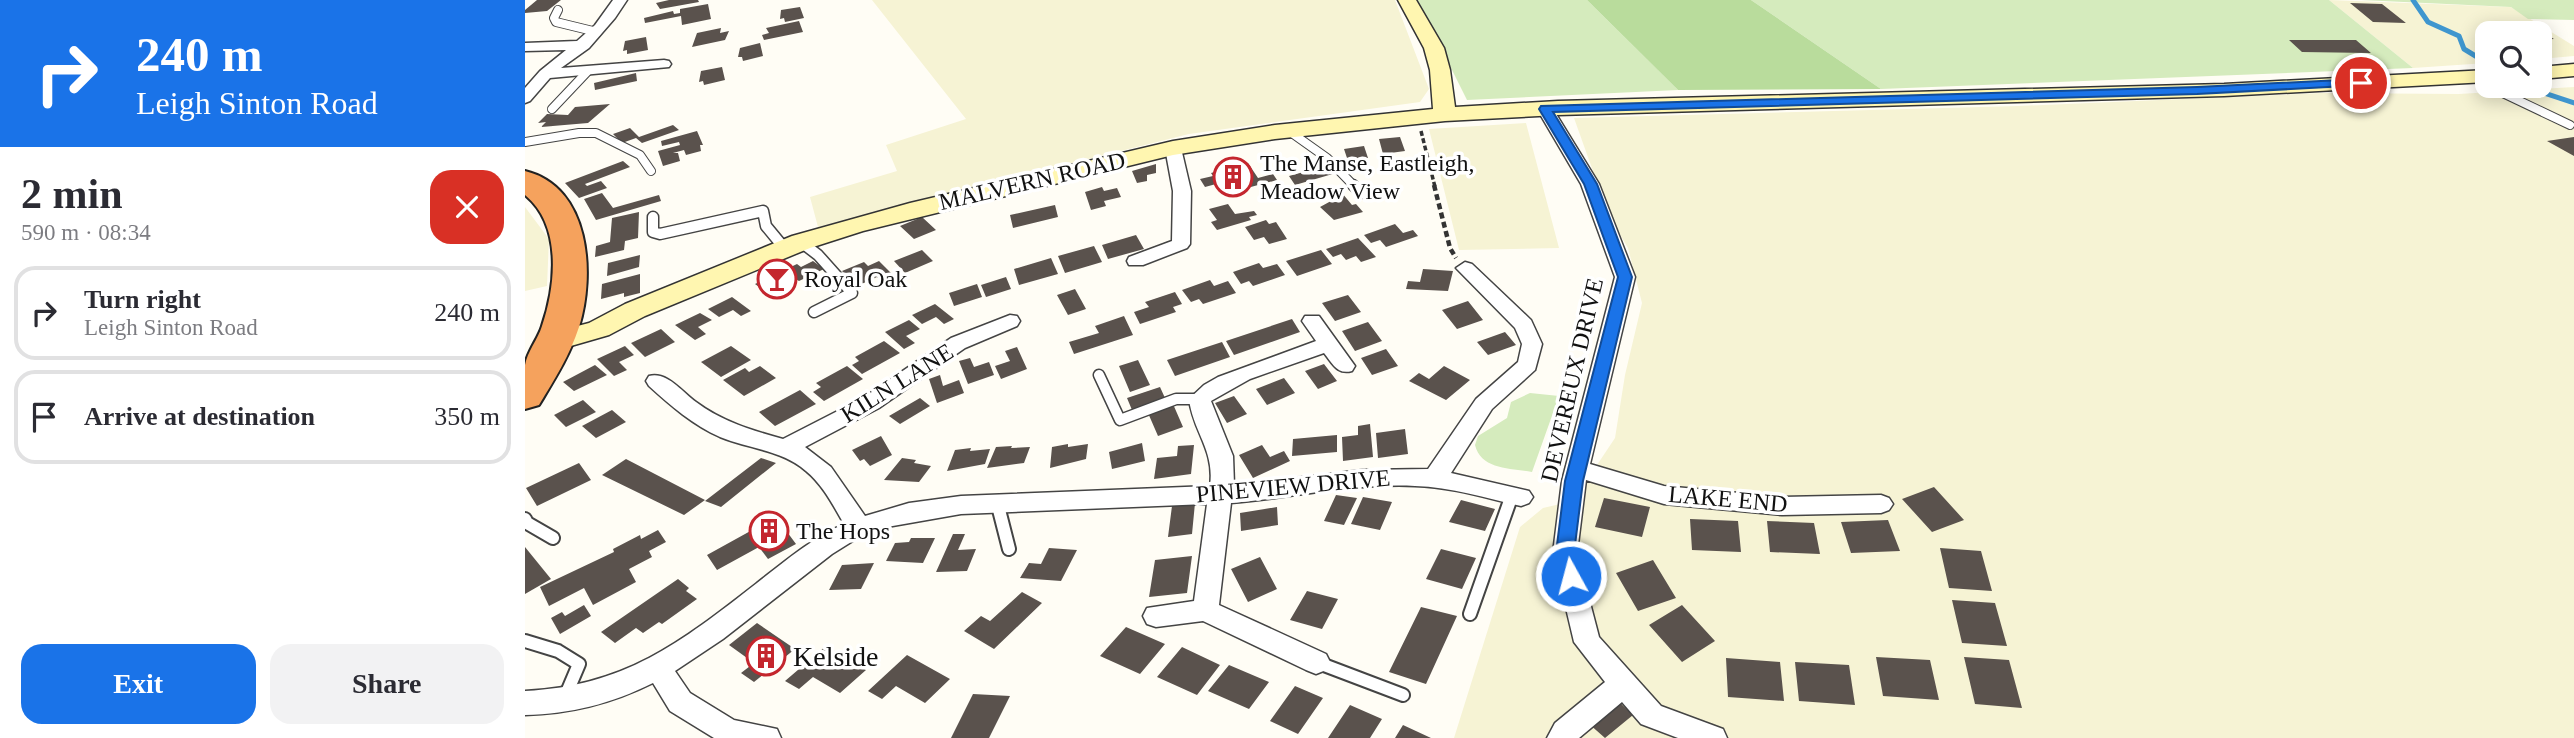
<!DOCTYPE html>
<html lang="en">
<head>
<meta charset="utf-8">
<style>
  :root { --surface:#fff; --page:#f2f2f3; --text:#2b2b33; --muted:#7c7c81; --line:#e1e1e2; --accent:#1a73e8 }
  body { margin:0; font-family:Georgia,serif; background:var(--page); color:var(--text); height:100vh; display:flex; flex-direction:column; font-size:26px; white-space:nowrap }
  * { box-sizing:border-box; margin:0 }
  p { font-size:23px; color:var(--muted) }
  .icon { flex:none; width:38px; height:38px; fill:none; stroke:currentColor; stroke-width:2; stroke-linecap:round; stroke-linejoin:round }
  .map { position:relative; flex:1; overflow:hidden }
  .side { display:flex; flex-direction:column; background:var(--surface); width:525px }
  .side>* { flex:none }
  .top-card { background:#1a73e8; color:#fff; overflow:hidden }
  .fabs { position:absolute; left:1950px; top:21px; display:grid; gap:14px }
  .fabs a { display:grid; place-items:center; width:77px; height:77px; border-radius:14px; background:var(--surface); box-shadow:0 4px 18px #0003; font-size:35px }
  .pin { position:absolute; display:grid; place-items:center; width:60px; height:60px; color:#fff; margin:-30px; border:4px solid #fff; border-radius:50%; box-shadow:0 2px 7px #0007 }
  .me { position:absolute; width:77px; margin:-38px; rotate:353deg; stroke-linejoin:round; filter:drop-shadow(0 0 5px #0008) }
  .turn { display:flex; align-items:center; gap:24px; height:147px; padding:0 21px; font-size:32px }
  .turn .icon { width:91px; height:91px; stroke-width:2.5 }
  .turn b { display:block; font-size:49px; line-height:60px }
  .round { display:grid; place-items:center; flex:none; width:74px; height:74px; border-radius:21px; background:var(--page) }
  .overview { display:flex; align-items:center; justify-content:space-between; height:119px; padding:0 21px }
  h1 { font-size:42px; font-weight:800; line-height:52px }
  .action { display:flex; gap:14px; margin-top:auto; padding:14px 21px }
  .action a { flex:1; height:80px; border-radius:21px; background:var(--accent); color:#fff; font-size:28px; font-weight:800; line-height:80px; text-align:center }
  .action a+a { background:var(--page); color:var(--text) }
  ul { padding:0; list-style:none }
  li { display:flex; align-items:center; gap:21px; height:94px; margin:0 14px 10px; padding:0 7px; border:4px solid var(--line); border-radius:21px }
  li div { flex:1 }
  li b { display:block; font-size:26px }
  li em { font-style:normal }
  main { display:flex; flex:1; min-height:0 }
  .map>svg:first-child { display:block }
  .farmland { fill:#f6f3d4 }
  .green { fill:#d5ebbd }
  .forest { fill:#b9dc9c }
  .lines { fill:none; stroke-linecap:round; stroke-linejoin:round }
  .stream { stroke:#3f96cf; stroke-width:5 }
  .building { fill:#5a524d }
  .lane-far2-casing { stroke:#444; stroke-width:10 }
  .lane-far1-casing { stroke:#444; stroke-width:13 }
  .lane-casing { stroke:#444; stroke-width:16 }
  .street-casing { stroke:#444; stroke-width:3 }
  .secondary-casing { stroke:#333; stroke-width:3 }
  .highway-casing { stroke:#222; stroke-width:4 }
  .path-far1 { stroke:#333; stroke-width:3.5; stroke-dasharray:5 2.5; stroke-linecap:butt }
  .path { stroke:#333; stroke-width:4.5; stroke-dasharray:6 3.5; stroke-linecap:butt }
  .lane-far2 { stroke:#fff; stroke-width:8 }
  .lane-far1 { stroke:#fff; stroke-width:10 }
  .lane { stroke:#fff; stroke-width:12 }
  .street { fill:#fff; fill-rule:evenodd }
  .secondary { fill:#fff6b0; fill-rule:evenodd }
  .highway { fill:#f5a25d; fill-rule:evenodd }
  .route { fill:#1a73e8; stroke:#114b97; stroke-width:2 }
  .labels { text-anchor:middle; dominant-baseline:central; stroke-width:7; stroke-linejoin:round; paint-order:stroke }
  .poi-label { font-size:24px; fill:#111; stroke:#fff; text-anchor:start }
  .street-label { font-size:24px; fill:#111; stroke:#fff }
  .near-poi-label { font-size:28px; fill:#111; stroke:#fff; text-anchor:start }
</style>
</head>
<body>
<main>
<section class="side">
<div class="top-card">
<div class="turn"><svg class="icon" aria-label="right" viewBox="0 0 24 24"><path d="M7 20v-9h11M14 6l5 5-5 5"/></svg><div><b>240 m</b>Leigh Sinton Road</div></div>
</div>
<div class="overview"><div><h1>2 min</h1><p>590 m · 08:34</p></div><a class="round" style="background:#d93025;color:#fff"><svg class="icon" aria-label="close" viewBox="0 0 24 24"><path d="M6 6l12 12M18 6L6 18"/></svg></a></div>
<ul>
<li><svg class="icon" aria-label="right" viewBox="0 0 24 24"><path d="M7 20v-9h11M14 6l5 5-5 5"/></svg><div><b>Turn right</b><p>Leigh Sinton Road</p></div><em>240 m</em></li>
<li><svg class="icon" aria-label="arrive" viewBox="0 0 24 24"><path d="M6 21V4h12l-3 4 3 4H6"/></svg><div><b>Arrive at destination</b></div><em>350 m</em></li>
</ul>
<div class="action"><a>Exit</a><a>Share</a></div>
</section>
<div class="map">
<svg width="2049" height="738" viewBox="0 0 2049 738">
  <rect width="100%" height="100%" fill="#fffdf5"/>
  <path class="farmland" d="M347 0H870L904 89 895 102 664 134 293 227 285 197 372 171 361 145 441 119Z
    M1804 0 1986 7 2049 46V56L2014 59V33H1962V63L1888 68Z
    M2049 87V738H929L995 527 1018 508 1048 501 1090 438 1100 375 1117 303 1103 248 1084 216 1049 118 1493 106 1797 93 1934 94Z
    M1001 123 1034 248 934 250 904 129Z
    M0 207 24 239 22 286 0 291Z"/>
  <path class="green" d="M892 0H1062L1153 90 942 100Z
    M1226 0H1804L1888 68 1356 89Z
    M1836 0H2049V20L2003 19 1986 7Z
    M1005 393 1034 396 1007 472C986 468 956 470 950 445L953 436 982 418 986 402Z"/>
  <path class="forest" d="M1062 0H1226L1356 89 1153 90Z"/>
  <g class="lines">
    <path class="stream" d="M1888 0 1903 22 1934 36 1939 49 1962 63
      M1998 86 2049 103"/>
  </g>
  <path class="building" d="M12 0H36L22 11 0 13V10Z
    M144 0H173L174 2 135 9 131 3Z
    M1825 3 1857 4 1881 23 1848 22Z
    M183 4 186 19 157 25 156 16 120 23 119 18 148 11 149 14 155 13V9Z
    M275 7 279 18 260 22 259 18 255 19 256 10Z
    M274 21 278 32 239 40 237 35 244 33 241 28Z
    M1956 26H1977L1989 33H1967Z
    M2009 27 2029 39 2016 40 2014 33H2005L1996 28Z
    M196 28 195 33 204 31 200 40 167 47 172 33Z
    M121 37 123 50 102 54V50L98 51 100 41Z
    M1764 40H1831L1846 53 1777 52Z
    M235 43 238 56 218 61 217 57H213L215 48Z
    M197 67 200 80 179 85 178 81 174 82 176 71Z
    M111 73 112 81 70 90 69 83Z
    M85 104 63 123 16 127 21 122 13 123 22 114 43 115 50 107Z
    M148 125 154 130 117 143 111 138 97 143 88 134 105 128 114 137Z
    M172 131 178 145H175L176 151 161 155 159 150 148 153H153L155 161 138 166 133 151 155 145 154 142 137 146 136 141Z
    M875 137 880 151 858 154 854 139Z
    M2049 137V156L2022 141Z
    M839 146 843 158 823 161 819 149Z
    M98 161 105 167 60 184 62 186 76 181 82 188 54 198 40 183Z
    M723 163 733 178 748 174 752 180 711 191 706 183 714 180 713 178 680 187 675 179 688 176 686 173Z
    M631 164V173L622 175V181L612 183 607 171Z
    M804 165 811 173 770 185 764 176Z
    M577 187 579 191 592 188 596 197 579 201 581 206 566 210 560 192Z
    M77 193 88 208 134 195 136 201 71 220 59 199Z
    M817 193 827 205 831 204 838 212 809 220 795 207 806 201 803 197Z
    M703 204 710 214 729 211 732 215 724 217 726 220 692 230 686 222 692 220 684 209Z
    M530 205 533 217 488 228 485 215Z
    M114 212 113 238 100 241 99 250 70 257 71 246 85 242 87 218Z
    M397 217 411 230 389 239 375 226Z
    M741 220 744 224 751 222 762 239 744 244 739 237 729 240 720 227Z
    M870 224 878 233 888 230 893 236 861 247 855 240 846 243 839 235Z
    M611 235 619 249 583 259 577 245Z
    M833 238 851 257 836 262 831 256 821 260 816 254 808 257 801 249Z
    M569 246 577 262 540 273 533 256Z
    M397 250 408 261 380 273 369 261Z
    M796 250 807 264 772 276 761 261Z
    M115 255 114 267 82 276 83 263Z
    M526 258 533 274 494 285 489 269Z
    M288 261 299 269 274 281 269 278 254 285 258 289 245 295 230 284 272 264 276 267Z
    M354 261 369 276 356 281 352 277 332 286 317 271 339 262 343 266Z
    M734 263 738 268 752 264 760 275 728 286 724 281 716 284 708 272Z
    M898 269 928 271 923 291 881 289 883 281 895 282Z
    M115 274V293L99 297V293L76 299 77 284Z
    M481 277 486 289 461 297 456 285Z
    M685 280 689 286 703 281 711 293 678 304 674 299 666 302 657 290Z
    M452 284 457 297 429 306 424 293Z
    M550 289 561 309 543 315 532 295Z
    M650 292 657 304 648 307 651 312 615 324 609 312 624 307 620 302Z
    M823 295 836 312 810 321 797 303Z
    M207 297 226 311 216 316 208 310 194 317 183 309Z
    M943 301 958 320 932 329 917 310Z
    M410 304 429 319 419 324 411 317 397 324 387 315Z
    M175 313 187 320 173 327 181 334 170 340 150 325Z
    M599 316 608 335 549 354 544 342 574 333 570 326Z
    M767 319 775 332 709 355 701 341Z
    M384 320 395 329 381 336 390 343 379 349 360 332Z
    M843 322 857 341 830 351 817 331Z
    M136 329 150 342 120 357 106 343Z
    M980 332 991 345 963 355 952 342Z
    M359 341 375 353 337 374 327 365 334 361 330 357Z
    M697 342 705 357 650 376 642 360Z
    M100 346 109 355 94 362 102 370 89 376 72 359Z
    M206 346 226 360 196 377 176 362Z
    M492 347 502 369 476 379 470 366 485 361 480 351Z
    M861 349 873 366 847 375 836 358Z
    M445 358 449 367 464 362 469 375 443 384 434 361Z
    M613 360 625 385 605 392 594 366Z
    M799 364 812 381 793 389 780 371Z
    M70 365 82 375 49 391 38 382Z
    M235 366 251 378 219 396 198 380 220 368 224 372Z
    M322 366 338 379 299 401 288 392 296 387 291 383Z
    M919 366 945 380 921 400 884 381 894 373 904 379Z
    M415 375 418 386 434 380 439 393 412 403 404 379Z
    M759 378 770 393 742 405 731 389Z
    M635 387 640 398 607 410 602 398Z
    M275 390 291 404 250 426 234 412Z
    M709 396 722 414 702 423 690 403Z
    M395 398 405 406 375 424 364 416Z
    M58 400 71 412 41 427 29 415Z
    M648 404 658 427 633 436 623 413Z
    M87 410 101 422 71 438 57 426Z
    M845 424 848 457 818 461 817 437 833 435V426Z
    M880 429 883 454 853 458 851 433Z
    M812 435V452L767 456 768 439Z
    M356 436 367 455 345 466 339 459 335 461 327 450Z
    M617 443 620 461 587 469 584 452Z
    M543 444V447L563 444 561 459 525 468 527 447Z
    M669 445 666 474 629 479 632 458 652 456 653 446Z
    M737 445 745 457 759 451 765 461 728 478 714 455Z
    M487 446 486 448 505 447 499 463 462 468 471 447Z
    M446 448 445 451 465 449 460 464 422 471 430 450Z
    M236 458 251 463 196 507 180 501Z
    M377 458 391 460 389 463 406 466 394 482 359 480Z
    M101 459 180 500 159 515 77 475Z
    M54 463 66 480 12 506 1 488Z
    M1409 487 1439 520 1407 532 1377 499Z
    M811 495 832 498 819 525 799 521Z
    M838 497 867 502 855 530 826 524Z
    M1079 498 1125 507 1117 537 1070 527Z
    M936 500 970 509 960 531 924 522Z
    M670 503 667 534 643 537 647 506Z
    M752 507 753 525 716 531 715 513Z
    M251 517 271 544 243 559 234 547 192 570 182 555Z
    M1165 519 1213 521 1216 552 1167 550Z
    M1363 520 1375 551 1326 553 1316 522Z
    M1242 521 1289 523 1295 554 1245 552Z
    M133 530 141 542 124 551 127 557 104 569 111 582 68 605 59 588 24 606 15 587 89 552 88 549 115 535 116 539Z
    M428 534H440L433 550 451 549 442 571 411 572Z
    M386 538H410L398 563 361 561 370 543 384 542Z
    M0 547 26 579 0 594Z
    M524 548 552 550 536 581 495 578 504 563 516 564Z
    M1415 548 1456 551 1467 591 1424 588Z
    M916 549 951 558 937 589 901 579Z
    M667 556 662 593 624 597 630 560Z
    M735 557 752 589 723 602 706 569Z
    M1128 560 1151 598 1113 611 1091 573Z
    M349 563 336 589 304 590 317 565Z
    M153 579 164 588 161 591 172 599 137 624 134 622 118 633 111 628 90 643 76 632Z
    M782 591 813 599 797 629 765 620Z
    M497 592 517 603 469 649 439 631 456 616 465 621Z
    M1427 600 1470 603 1482 646 1437 643Z
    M59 605 66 616 35 634 26 618 37 612 40 616Z
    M1157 605 1190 641 1157 662 1124 625Z
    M896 607 932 616 901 684 864 672Z
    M232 623 270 649 229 682 216 673 229 663 204 645Z
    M601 627 640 644 615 674 575 656Z
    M301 646 341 670 315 693 288 677 274 689 260 681Z
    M657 647 695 665 672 695 632 677Z
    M382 655 425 679 400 703 371 686 357 699 343 691Z
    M1351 657 1405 660 1414 700 1358 696Z
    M1439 657 1484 660 1497 708 1450 704Z
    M1201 658 1255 662 1259 701 1203 697Z
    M1270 662 1324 665 1330 705 1274 701Z
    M704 665 744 682 724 709 683 691Z
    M770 686 798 698 773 734 745 721Z
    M448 694 485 696 464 738H426Z
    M1091 699 1108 715 1080 738 1063 723Z
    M825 705 857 719 845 738H803Z
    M878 725 906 738H870Z"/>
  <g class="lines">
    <defs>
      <path id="lane-far2" d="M33 10 29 18 31 22 72 32
        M1963 86 2045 125
        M27 109 62 72
        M764 131 802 158 830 187
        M0 142 54 133H71L115 155 126 171"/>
      <path id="lane-far1" d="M828 185 836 193
        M128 217V232L135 234 238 211 241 226 260 249
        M276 242 293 255 327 293 289 312
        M574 375 595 420 651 399H675"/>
      <path id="lane" d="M472 502 484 549
        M0 519 2 523 28 538
        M945 614 987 495
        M0 641 33 651 54 664 40 697
        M791 662 878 695"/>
      <path id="street" d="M88 0H102L90 18 64 48 36 68 139 60 144 61 146 64 144 67 25 78 5 101 0 103V88L15 71 41 50 0 51V43L52 41 70 25Z
        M1020 104 1028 109 1074 184 1110 277 1065 464 1139 486 1257 497 1356 495 1364 498 1368 504 1364 510 1356 513 1257 515 1139 504 1061 480 1052 553 1074 637 1136 706 1198 729 1202 738H1153L1116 724 1097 702 1054 738H1022L1030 723 1080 682 1049 642 1028 553 1037 481 1090 277 1056 184 1012 109Z
        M648 143 656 148 666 191 665 244 662 248 618 265H604L602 261 604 257 647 241 648 191 640 148Z
        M940 262 947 264 1006 320 1017 344 1010 370 967 409 926 473 1004 491 1008 497 1004 503 996 506C961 498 926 487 890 486 828 483 767 498 706 503L694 605 801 654 805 662 801 670 791 674 781 670 678 621 631 627 622 624 618 616 622 608 669 601 682 504 436 514 362 527 331 539 307 554 198 639 150 671 165 693 209 720 252 729 256 738H189L145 711 128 683C86 704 46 714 0 715V691C100 686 155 643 232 583 259 562 287 538 319 524 308 505 298 485 281 471 257 450 224 449 195 437 168 425 146 406 124 386L121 381 124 376C142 371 157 392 171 402 198 422 226 430 258 439L338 398 426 338 485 315 492 316 495 321 492 326 440 348 354 408 280 447 306 467 340 516 384 503 436 496 685 486C690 450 668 432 664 399L679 385 693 377 791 341 777 321 780 316H794L830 366 827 371C812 375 808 364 799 353L725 379 686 401 708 456 709 485 838 470 903 469 951 399 993 362 997 344 990 328 931 268Z"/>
      <path id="secondary" d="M873 0H891L919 48 925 70 930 107 1033 101 1699 84 1962 70V82L1699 96 1033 115 920 121 750 139 648 155 338 231 285 248 120 316 84 335 32 350 22 348 18 341 22 334 64 323 100 304 267 236 385 203 648 141 750 125 908 109 905 70 899 48Z
        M2049 64V76L2014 79V67Z"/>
      <path id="highway" d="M0 171C66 187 70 275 54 327 45 355 29 380 14 405L0 409C0 395 0 379 0 365 2 352 13 339 17 326 31 285 37 225 0 195Z"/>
    </defs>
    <use href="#lane-far2" class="lane-far2-casing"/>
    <use href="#lane-far1" class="lane-far1-casing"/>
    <use href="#lane" class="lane-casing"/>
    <use href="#street" class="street-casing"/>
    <use href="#secondary" class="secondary-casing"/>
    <use href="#highway" class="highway-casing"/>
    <path class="path-far1" d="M896 131 910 187"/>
    <path class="path" d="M909 185 925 248 931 258"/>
    <use href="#lane-far2" class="lane-far2"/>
    <use href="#lane-far1" class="lane-far1"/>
    <use href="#lane" class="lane"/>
    <use href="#street" class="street"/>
    <use href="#secondary" class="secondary"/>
    <use href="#highway" class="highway"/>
  </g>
  <path class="route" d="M1836 79 1840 80V85L1672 94 1028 112 1072 184 1107 277 1058 481 1049 553 1055 576 1052 581 1046 583 1039 581 1031 553 1040 481 1093 277 1059 184 1014 109 1016 106 1672 87Z"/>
  <defs>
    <symbol id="building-ring" viewBox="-11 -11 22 22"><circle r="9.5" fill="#fff" stroke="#c4262e" stroke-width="1.5"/><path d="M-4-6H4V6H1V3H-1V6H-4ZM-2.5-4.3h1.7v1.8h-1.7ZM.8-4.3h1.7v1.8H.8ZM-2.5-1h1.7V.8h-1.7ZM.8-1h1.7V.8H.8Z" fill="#c4262e"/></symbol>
    <symbol id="bar-ring" viewBox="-11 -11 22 22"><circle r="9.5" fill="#fff" stroke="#c4262e" stroke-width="1.5"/><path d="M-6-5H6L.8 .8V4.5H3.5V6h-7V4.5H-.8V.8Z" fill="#c4262e"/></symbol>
  </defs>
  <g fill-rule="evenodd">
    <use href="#building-ring" x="686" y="155" width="44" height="44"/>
    <use href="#bar-ring" x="230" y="257" width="44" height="44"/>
    <use href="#building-ring" x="222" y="509" width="44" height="44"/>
    <use href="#building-ring" x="219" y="634" width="44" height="44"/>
  </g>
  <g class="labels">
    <g class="poi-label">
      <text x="735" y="163">The Manse, Eastleigh,<tspan x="735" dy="28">Meadow View</tspan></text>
      <text x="279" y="279">Royal Oak</text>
      <text x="271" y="531">The Hops</text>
    </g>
    <g class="street-label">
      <text transform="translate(507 181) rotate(-13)">MALVERN ROAD</text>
      <text transform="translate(1047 380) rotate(-77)">DEVEREUX DRIVE</text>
      <text transform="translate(372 383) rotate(-32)">KILN LANE</text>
      <text transform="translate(768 486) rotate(-5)">PINEVIEW DRIVE</text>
      <text transform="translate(1203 499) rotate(5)">LAKE END</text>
    </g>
    <g class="near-poi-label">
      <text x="268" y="656">Kelside</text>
    </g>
  </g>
</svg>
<div class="fabs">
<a><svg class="icon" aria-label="search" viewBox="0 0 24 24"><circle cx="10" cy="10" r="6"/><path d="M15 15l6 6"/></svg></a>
</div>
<div class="pin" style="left:1836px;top:83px;background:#d93025"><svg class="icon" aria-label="arrive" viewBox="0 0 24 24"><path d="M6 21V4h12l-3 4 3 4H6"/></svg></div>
<svg class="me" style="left:1046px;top:576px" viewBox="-20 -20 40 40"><circle r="17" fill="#1a73e8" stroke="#fff" stroke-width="3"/><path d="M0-11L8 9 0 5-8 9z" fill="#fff"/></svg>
</div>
</main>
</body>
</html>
